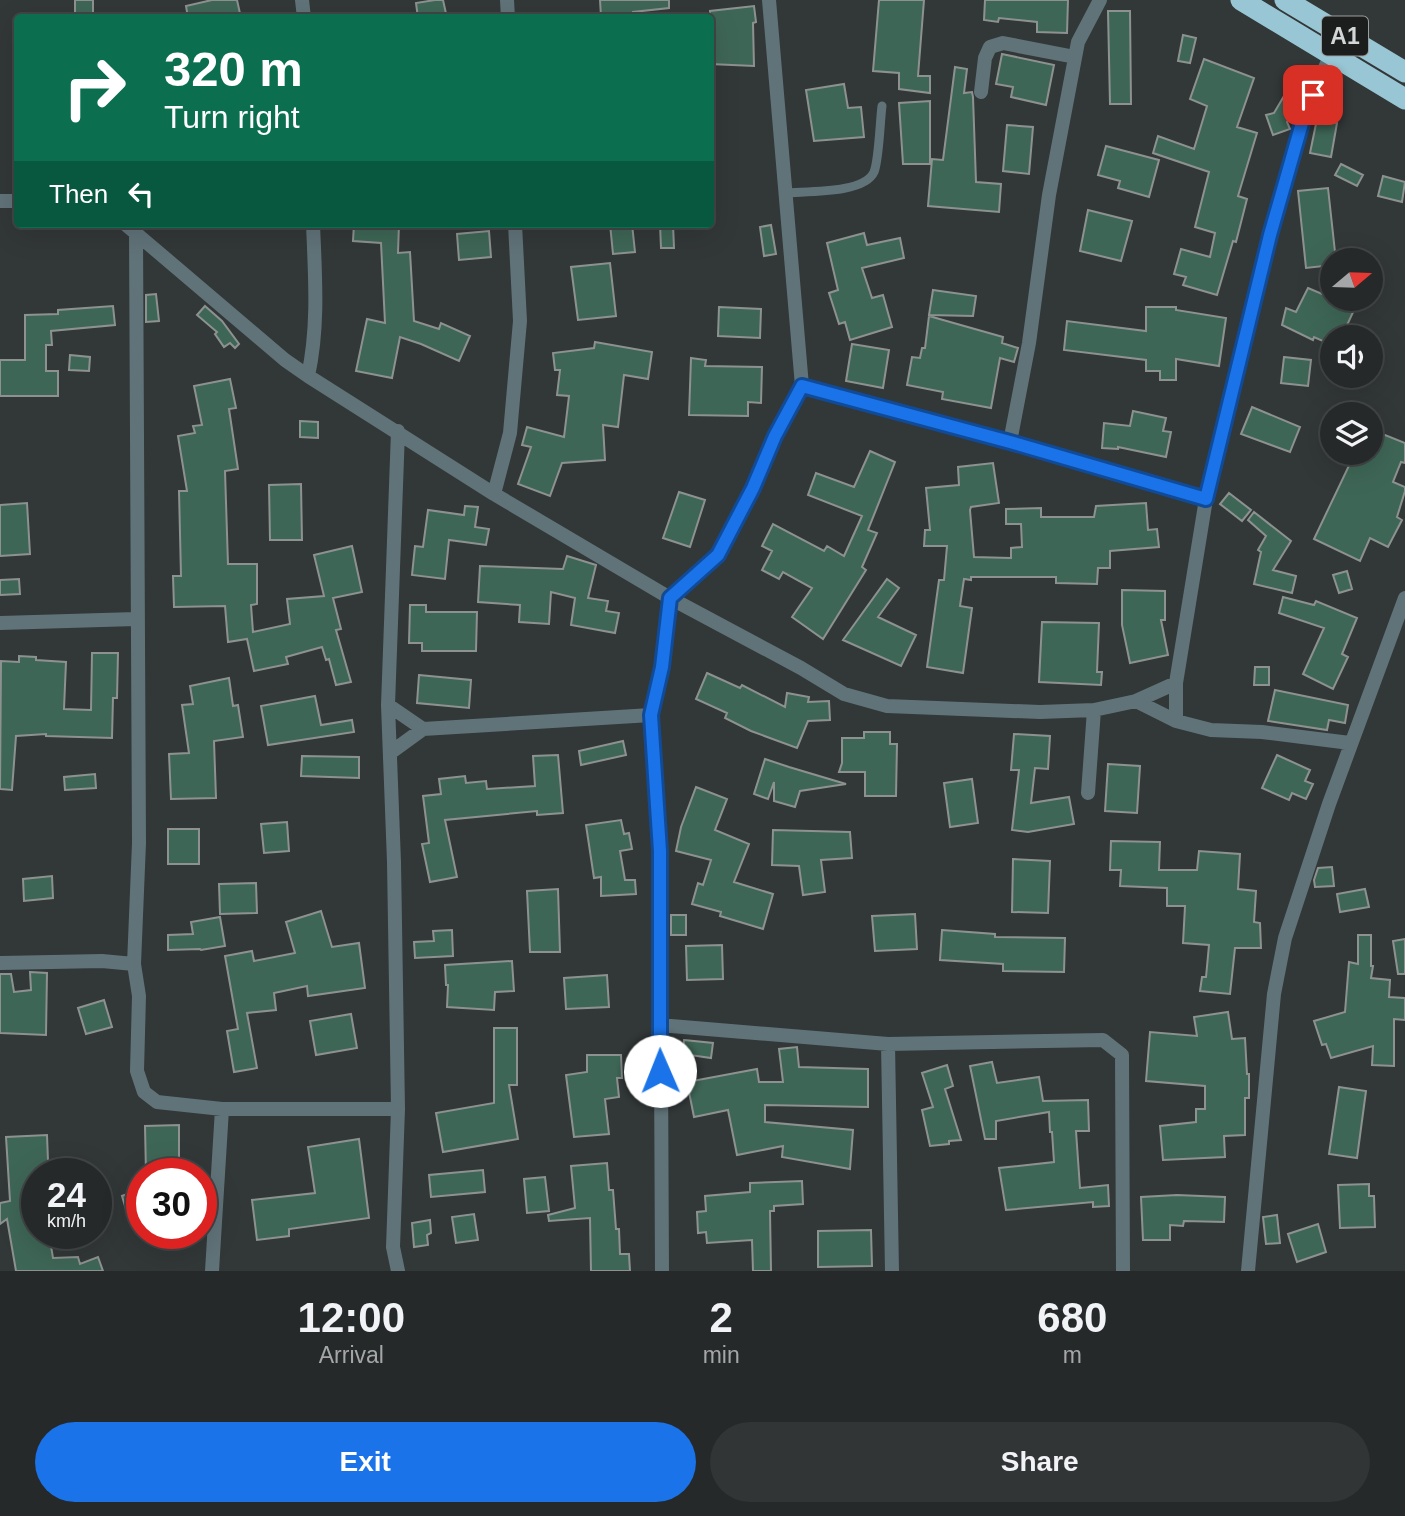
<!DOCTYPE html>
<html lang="en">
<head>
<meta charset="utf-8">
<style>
  :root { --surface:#262929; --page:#323535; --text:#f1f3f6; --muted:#a4a6a8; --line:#424546; --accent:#1a73e8 }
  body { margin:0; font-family:Arial,sans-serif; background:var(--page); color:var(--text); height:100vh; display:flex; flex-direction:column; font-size:26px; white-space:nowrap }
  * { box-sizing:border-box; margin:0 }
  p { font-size:23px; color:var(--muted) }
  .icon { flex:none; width:38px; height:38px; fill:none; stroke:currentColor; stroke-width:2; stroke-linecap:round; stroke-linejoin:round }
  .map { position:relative; height:1271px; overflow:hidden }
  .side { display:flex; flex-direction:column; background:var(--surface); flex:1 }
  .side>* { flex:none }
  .top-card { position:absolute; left:14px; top:14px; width:700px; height:214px; border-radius:7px; box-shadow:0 7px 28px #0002,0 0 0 2px var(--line); background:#0b6e4f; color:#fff; overflow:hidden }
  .needle { width:46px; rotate:71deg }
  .fabs { position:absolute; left:1320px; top:248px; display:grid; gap:14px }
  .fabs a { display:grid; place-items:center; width:63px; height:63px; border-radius:50%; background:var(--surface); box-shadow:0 7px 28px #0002,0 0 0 2px var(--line); font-size:35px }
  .speed { position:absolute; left:21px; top:1158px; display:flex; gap:14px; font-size:35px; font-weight:700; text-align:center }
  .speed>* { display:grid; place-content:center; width:91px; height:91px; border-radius:50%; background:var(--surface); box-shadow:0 7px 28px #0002,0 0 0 2px var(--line); line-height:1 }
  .speed small { font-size:18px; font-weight:400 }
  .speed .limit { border:10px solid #d22; background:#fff; color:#111 }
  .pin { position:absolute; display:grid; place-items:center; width:60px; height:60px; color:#fff; margin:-30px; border-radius:14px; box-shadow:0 4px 10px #0006 }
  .me { position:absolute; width:77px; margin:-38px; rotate:359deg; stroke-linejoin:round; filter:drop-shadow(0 0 5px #0008) }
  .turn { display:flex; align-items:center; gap:24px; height:147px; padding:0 35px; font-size:32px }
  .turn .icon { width:91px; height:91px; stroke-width:2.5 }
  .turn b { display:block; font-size:49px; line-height:60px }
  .then { display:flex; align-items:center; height:66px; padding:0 35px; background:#0003; gap:14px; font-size:26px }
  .eta { display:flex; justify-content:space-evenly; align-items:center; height:119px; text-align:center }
  .eta b { font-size:42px; font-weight:800; line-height:49px }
  .action { display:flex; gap:14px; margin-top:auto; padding:14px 35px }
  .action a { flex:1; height:80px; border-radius:42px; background:var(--accent); color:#fff; font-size:28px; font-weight:800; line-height:80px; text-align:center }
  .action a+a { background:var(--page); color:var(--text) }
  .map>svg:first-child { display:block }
  .building { fill:#3e6656; stroke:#8d9290; stroke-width:2 }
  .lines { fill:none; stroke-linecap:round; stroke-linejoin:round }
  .lane { stroke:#607379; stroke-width:9 }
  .street { stroke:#607379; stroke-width:14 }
  .highway { stroke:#98c6d5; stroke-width:21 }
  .route-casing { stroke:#114b97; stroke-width:18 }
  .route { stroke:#1a73e8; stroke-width:12 }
  .labels { text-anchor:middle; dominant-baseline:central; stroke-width:7; stroke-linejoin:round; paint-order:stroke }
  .shield { fill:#1c1e1e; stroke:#9c9f9f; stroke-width:2 }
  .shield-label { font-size:23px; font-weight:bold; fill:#d3d6d6 }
</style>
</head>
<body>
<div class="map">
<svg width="1405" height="1271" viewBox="0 0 1405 1271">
  <rect width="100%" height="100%" fill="#323737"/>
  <path class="building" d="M75 0H93V18H75Z
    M212 0H237L241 18H188L186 6Z
    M435 0H443L447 18H418L416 3Z
    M600 0H669V8L633 12V15L601 17Z
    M879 0H924L918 76H930V93L899 89V73L873 71Z
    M985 0H1068L1067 33 1037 32V22L999 18 998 22 984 20Z
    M754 6 756 22 753 23 754 66 710 64V11Z
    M1108 11H1130L1131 104H1110Z
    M1183 35 1196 38 1190 63 1178 61Z
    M1002 54 1054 65 1046 105 1011 97 1013 87 996 84Z
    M1204 59 1254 78 1237 127 1257 133 1238 196 1247 199 1236 242 1233 241 1217 295 1183 285 1186 277 1174 274 1181 249 1210 257 1215 233 1195 227 1209 172 1153 153 1158 136 1194 149 1207 106 1190 99Z
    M955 67 967 69 964 93 972 92 973 97 976 182 1001 184 999 212 928 206 932 159 943 160Z
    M844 84 848 108 861 107 864 137 814 141 806 90Z
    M1287 91 1301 100 1287 122 1290 129 1273 135 1266 115 1274 113Z
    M930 101V164H903L899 103Z
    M1317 119 1337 123 1331 157 1310 153Z
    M1007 125 1033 127 1029 174 1003 171Z
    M1106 146 1159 160 1149 197 1118 188 1120 181 1098 175Z
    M1341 164 1363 175 1357 186 1335 175Z
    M1383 176 1405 182 1402 202 1378 196Z
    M1328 188 1336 261H1332V265L1306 268 1298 191Z
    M1088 210 1132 221 1121 261 1080 251Z
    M354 224H399L398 253 410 252 414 321 439 329 441 323 470 336 459 361 421 344 400 337 392 378 356 371 367 319 385 323 381 243 353 241Z
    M610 224H632L635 252 613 254Z
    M660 224H673L674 248H661Z
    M771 225 776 254 764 256 760 227Z
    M489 231 491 257 459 260 457 234Z
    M864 233 867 245 900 238 904 258 862 268 872 298 883 295 892 327 850 340 845 322 839 324 829 293 838 290 827 243Z
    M610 263 616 316 578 320 571 267Z
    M1308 288 1355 308 1341 338H1332V345L1314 337 1313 340 1282 325 1286 308 1296 312Z
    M933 290 976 296 973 316 929 315Z
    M156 294 159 321 146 322V295Z
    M113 306 115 325 51 331 52 345H46V371H58V396H0V360H25V315L58 314V310Z
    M205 306 222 321 239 344 235 348 230 343 224 347 215 334 217 332 197 315Z
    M719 307 761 309 760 338 718 336Z
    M1146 307H1176V310L1226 318 1219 366 1176 359V380H1160V371H1146V360L1064 350 1067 321 1146 331Z
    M929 316 1003 337 1002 343 1018 348 1014 362 1000 358 991 408 942 399 943 392 907 385 912 357 920 358 922 348H925Z
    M595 342 652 352 648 379 624 375 618 427 603 425 605 460 562 463 550 496 518 484 531 447 522 445 527 427 564 437 569 396 557 395 560 370H555L553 353 594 348Z
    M852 344 889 350 883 388 846 381Z
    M70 355 90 357 89 371 69 370Z
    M1284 357 1311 360 1308 386 1281 383Z
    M691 358 706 360 705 366 762 367 761 403 748 402V416L689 415Z
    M230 379 236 408 229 409 238 469 225 471 228 564H257V604L251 605 253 632 290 624 287 599 324 596 314 555 352 546 362 592 333 598 341 629 336 630 351 682 336 685 329 659 326 660 322 647 286 657 288 664 254 671 247 639 228 642 225 606 174 607 173 576H181L179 491H187L178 436 195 433 193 426 202 425 194 386Z
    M1252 407 1300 427 1290 452 1241 434Z
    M1133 411 1166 418 1163 431 1171 432 1166 457 1118 447V449L1102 448 1104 423 1130 426Z
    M300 421 318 422V438L300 437Z
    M1370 429 1405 443V463L1401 462 1393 482 1405 487V491L1397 517 1402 520 1388 547 1370 538 1360 561 1314 539 1355 453H1370Z
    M870 451 895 462 868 530 877 533 862 567 866 570 823 639 792 617 812 588 783 572 779 579 762 570 772 551 762 546 773 524 824 551 827 546 844 556 862 516 808 495 816 473 854 487Z
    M993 463 999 503 971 507 970 510 974 557 1011 558V548L1022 547 1021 524H1006V509L1041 508V517H1094L1096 506 1146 503 1148 530 1157 529 1159 547 1110 551V568H1098L1097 584 1056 583V577H971V580L964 579 960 606 972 608 963 673 927 667 939 580H944L947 546H924L925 530H930L926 488 959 485 958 467Z
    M301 484 302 540H270L269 485Z
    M679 492 705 500 690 547 663 538Z
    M1229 493 1251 510 1242 521 1220 504Z
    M27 503 30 554 0 556V505Z
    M465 506 478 507 475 527 489 529 486 545 449 540 445 579 412 575 415 546 423 547 428 510 464 515Z
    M1254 512 1291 541 1273 570 1296 576 1292 593 1254 584 1261 552 1258 550 1266 536 1248 520Z
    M567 556 596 565 588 598 608 601 606 611 619 613 615 633 571 625 575 598 551 592 549 624 519 622 520 605 478 602 480 566 563 569Z
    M1347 571 1352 589 1339 593 1333 575Z
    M19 579 20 594 0 595V580Z
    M887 579 899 588 878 617 916 635 901 666 843 640Z
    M1122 590 1165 591V620H1161L1168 655 1130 663 1122 625Z
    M1283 597 1314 605 1316 601 1357 618 1342 654 1348 657 1333 689 1303 674 1324 628 1279 613Z
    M410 605H426V612H477L476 651H422V643H409Z
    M1042 622 1099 623 1097 672H1102L1101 685 1039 682Z
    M92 653H118L117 698H113L112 738 46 736V734L16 736 12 790 0 789 1 661 19 662V656L36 657V660L66 662 64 709 91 710Z
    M1255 667H1269V685H1254Z
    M707 673 740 688 742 685 785 707 787 693 809 697 808 702 829 701 830 720 808 721 797 748 751 731 725 718 727 713 696 699Z
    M419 675 471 680 469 708 417 703Z
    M229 678 233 706 238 705 243 737 214 741 216 798 171 799 169 754 189 753 182 705 193 704 190 686Z
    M1275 690 1348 705 1345 723 1329 720 1327 730 1268 721Z
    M315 696 321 725 352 720 354 732 268 745 261 706Z
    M864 732H890V744H897L896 796H865V772H839L842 763V738H864Z
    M1014 734 1050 736 1048 769 1035 768 1031 803 1069 797 1074 824 1028 832 1012 830 1019 770H1011Z
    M623 741 626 755 581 765 579 751Z
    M558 755 563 813 537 815V811L445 820 457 877 430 882 422 844 429 843 423 796 441 794 439 779 465 776 466 783 486 781 487 789 535 786 533 756Z
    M1277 755 1310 770 1305 781 1313 784 1306 799 1292 793 1289 800 1262 788Z
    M302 756 359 757V778L301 776Z
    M765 759 789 767 846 784 800 791 795 807 774 801V782L768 799 754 794Z
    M1108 764 1140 766 1137 813 1105 811Z
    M95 774 96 788 65 790 64 777Z
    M972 779 978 823 950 827 944 783Z
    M696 787 727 799 715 830 749 844 734 882 773 894 763 929 720 916 721 912 692 904 698 883 703 885 711 860 676 851 681 827Z
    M621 820 624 834 629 833 632 849 620 851 625 880H635L636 894 601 896V877L594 878 586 825Z
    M287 822 289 851 264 853 261 824Z
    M168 829H199V864H168Z
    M773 830 850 832 852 858 821 860 825 892 803 895 799 866 772 865Z
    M1111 841 1160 842 1159 870H1197L1199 851 1240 854 1238 889 1256 891 1254 922 1260 923 1261 948H1235L1230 994 1200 991 1202 977H1206L1209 945 1183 943 1185 906H1167V888L1120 886 1121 870H1110Z
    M1013 859 1050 861 1048 913 1012 912Z
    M1332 867 1334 886 1315 887 1314 880 1318 868Z
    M52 876 53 898 24 901 23 879Z
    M256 883 257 913 220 914 219 884Z
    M558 889 560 952H530L527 891Z
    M1365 889 1369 907 1340 912 1337 894Z
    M321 911 332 947 359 943 365 988 308 996 307 986 274 993 276 1010 247 1013 257 1068 234 1072 227 1031 238 1029 225 956 252 951 254 961 295 953 286 922Z
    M915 914 917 949 875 951 872 916Z
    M671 915H686V935H671Z
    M220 917 225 946 201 950 200 949 168 950V935L193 934 191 922Z
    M452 930 453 956 415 958 414 942 434 941 433 931Z
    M942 930 995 934V937L1065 938 1064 972 1003 971V964L940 960Z
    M1358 935H1371V966H1373L1371 978 1390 980 1389 997 1405 998V1020L1394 1019V1066L1372 1065 1373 1046 1331 1058 1326 1044 1322 1045 1314 1021 1345 1012 1349 962 1358 964Z
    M1405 939V974H1398L1393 941Z
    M722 945 723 979 687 980 686 946Z
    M512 961 514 991 495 992 494 1010 447 1007 448 985H446L445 965Z
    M30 972 47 973 46 1035 0 1033V974H11L14 992 31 990Z
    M607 975 609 1007 566 1009 564 978Z
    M104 1000 112 1027 86 1034 78 1008Z
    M1228 1012 1232 1039 1245 1038 1247 1074H1249V1098H1245V1135L1224 1136 1225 1157 1163 1160 1160 1126 1196 1122V1109H1205V1086L1146 1081 1150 1032 1197 1036 1194 1017Z
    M351 1014 357 1048 316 1055 310 1021Z
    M494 1028H517V1085H509L518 1139 443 1152 436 1113 494 1103Z
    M684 1040 713 1043 711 1058 683 1054Z
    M797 1047 799 1067 868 1069V1107L765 1105V1122L853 1130 850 1169 782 1157 783 1146 737 1155 728 1110 694 1117 687 1082 757 1069 759 1082H783L779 1049Z
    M587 1055H621L622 1078H617L619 1097 605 1099 609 1134 574 1137 566 1075 587 1072Z
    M992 1062 997 1083 1039 1077 1043 1101 1088 1100 1089 1131H1076L1080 1188 1108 1185 1109 1206 1093 1207V1202L1006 1210 999 1168 1054 1162 1052 1132H1050L1049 1112 996 1121V1139H985L970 1066Z
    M947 1065 953 1086 945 1089 961 1140 949 1141V1144L930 1146 922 1110 933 1107 922 1073Z
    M1339 1087 1366 1091 1357 1158 1329 1154Z
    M179 1125V1164H162V1174H146L145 1126Z
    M47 1135 48 1161 83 1171 82 1174H37V1234H49L53 1258 78 1257 80 1264 98 1257 103 1271H16L7 1219 0 1224V1203L10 1201 6 1137Z
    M359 1139 369 1218 289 1229V1236L257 1240 252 1200 315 1193 308 1147Z
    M607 1163 609 1190H613L616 1229H619L620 1254H629L630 1271H591L590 1218 549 1221 548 1215 575 1208 571 1166Z
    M483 1170 485 1192 431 1197 429 1175Z
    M545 1177 549 1211 527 1213 524 1179Z
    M802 1181 803 1204 774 1206V1211H770L771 1271H753L752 1240 707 1243 706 1232 698 1233 697 1212 706 1211 705 1196 750 1192V1183Z
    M1369 1184V1196H1374L1375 1227 1340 1228 1338 1185Z
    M142 1189V1219L130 1223 122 1196Z
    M1177 1195 1225 1197 1224 1222 1184 1221 1183 1226 1170 1225V1240H1143L1141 1197Z
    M474 1214 478 1240 456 1243 452 1217Z
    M1277 1215 1280 1243 1266 1244 1263 1217Z
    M430 1220 431 1233 427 1235 428 1245 414 1247 412 1223Z
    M1318 1224 1326 1252 1297 1262 1288 1234Z
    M871 1230 872 1266 818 1267V1231Z"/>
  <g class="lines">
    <path class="lane" d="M785 193C807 191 864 194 874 172 879 160 880 121 882 106"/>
    <path class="street" d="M302 0 304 18
      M507 0 508 18
      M981 92 985 58 990 47 1003 43 1075 57
      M0 201H18
      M125 224 285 360 308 376 494 494 670 598 801 668 844 694 887 706 1040 712 1094 710 1136 701 1176 721 1211 730 1262 732 1350 743
      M308 376C319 326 315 275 313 224
      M802 386 1010 442 1206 499
      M398 431 388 705 394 862 398 1109 393 1247 398 1271
      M1010 442 1029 343 1049 195 1078 42 1100 0
      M494 494 510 433 520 321 515 224
      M0 623 136 619
      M1136 701 1176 683
      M388 705 423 729
      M1176 721V683L1206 499 1270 235 1304 116 1331 54
      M390 753 423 729 651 715
      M1088 793 1094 710
      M0 963 102 961 134 964 139 996 137 1071 144 1092 157 1102 222 1109H398
      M134 964 139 843 136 232
      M659 1025 888 1044 1103 1040 1122 1055 1123 1271
      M888 1044 892 1271
      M212 1271 222 1109
      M662 1271 660 851 651 715 662 667 670 598 718 555 753 487 775 436 802 386 769 0
      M1248 1271 1274 994 1285 938 1329 804 1405 598"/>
    <path class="highway" d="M1241 0 1405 99
      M1285 0 1405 72"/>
  </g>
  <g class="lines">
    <defs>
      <path id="route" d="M660 1071V851L651 715 662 667 670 598 718 555 753 488 775 436 802 386 1010 442 1206 499 1270 235 1304 116 1313 95"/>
    </defs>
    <use href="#route" class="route-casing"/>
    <use href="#route" class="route"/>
  </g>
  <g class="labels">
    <rect class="shield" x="1322" y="16.5" width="46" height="39" rx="5"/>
    <g class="shield-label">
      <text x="1345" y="36">A1</text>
    </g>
  </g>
</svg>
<div class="fabs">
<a><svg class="needle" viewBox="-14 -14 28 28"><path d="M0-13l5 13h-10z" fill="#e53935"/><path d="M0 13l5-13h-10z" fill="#a4a6a8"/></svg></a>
<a><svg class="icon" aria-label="sound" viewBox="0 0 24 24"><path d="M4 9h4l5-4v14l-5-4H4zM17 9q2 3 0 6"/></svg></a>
<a><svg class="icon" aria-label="layers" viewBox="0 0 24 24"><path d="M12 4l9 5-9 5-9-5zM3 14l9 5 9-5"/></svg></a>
</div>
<div class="speed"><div>24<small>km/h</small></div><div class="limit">30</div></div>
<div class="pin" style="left:1313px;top:95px;background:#d93025"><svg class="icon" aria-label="arrive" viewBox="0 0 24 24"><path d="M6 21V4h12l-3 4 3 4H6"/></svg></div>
<svg class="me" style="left:660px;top:1071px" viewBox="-20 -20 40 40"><circle r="19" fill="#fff"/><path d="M0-13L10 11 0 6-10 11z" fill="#1a73e8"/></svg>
<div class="top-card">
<div class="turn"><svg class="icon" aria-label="right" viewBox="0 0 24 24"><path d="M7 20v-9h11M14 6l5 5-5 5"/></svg><div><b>320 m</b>Turn right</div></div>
<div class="then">Then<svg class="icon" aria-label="left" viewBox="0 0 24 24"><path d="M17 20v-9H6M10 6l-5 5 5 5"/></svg></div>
</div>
</div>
<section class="side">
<div class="eta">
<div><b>12:00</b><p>Arrival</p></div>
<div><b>2</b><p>min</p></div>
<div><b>680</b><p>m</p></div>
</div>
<div class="action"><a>Exit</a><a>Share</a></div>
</section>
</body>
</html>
